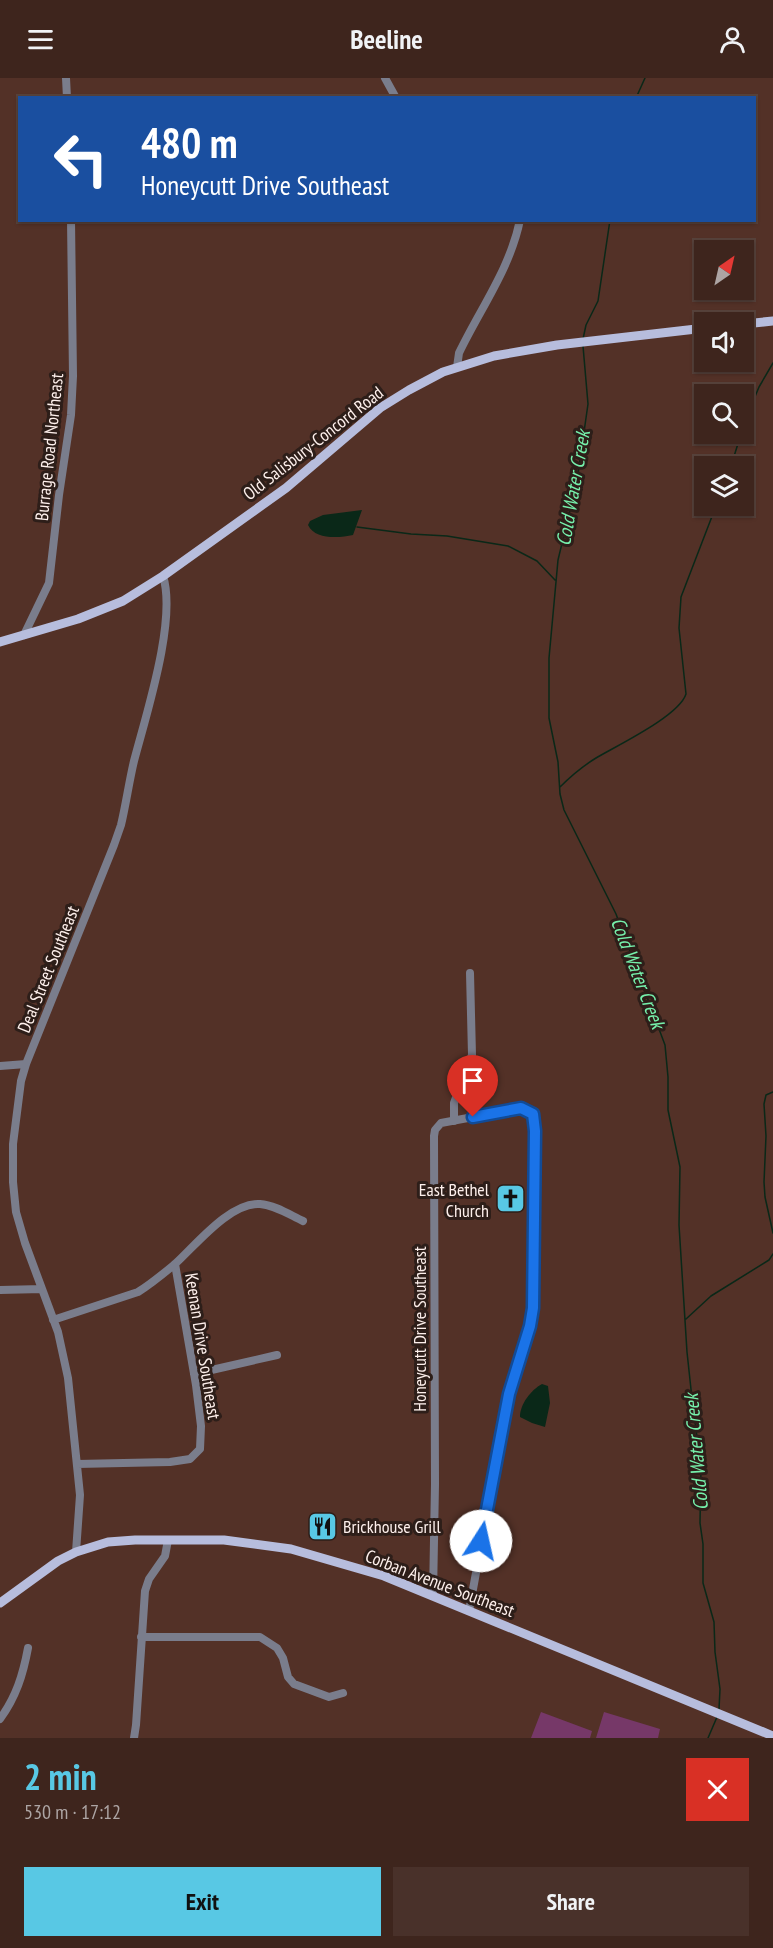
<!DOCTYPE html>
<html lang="en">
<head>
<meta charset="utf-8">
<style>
  :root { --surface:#3e251d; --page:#49312a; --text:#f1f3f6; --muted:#ada5a4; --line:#57423b; --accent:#58c8e4 }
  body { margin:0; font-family:"PT Sans Narrow",sans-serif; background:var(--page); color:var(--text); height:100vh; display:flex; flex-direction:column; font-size:22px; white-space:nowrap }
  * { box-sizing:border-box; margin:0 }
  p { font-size:20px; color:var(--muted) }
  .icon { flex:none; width:33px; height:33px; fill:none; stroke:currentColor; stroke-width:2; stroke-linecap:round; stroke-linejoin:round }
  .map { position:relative; height:1660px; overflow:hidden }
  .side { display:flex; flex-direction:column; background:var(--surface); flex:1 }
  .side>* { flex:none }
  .guide { position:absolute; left:18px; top:18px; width:738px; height:126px; border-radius:0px; box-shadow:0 2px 4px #0004,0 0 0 2px var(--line); background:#1a4fa0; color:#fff; overflow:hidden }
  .needle { width:39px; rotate:34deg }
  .fabs { position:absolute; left:694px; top:162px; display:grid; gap:12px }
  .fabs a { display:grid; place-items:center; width:60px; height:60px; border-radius:0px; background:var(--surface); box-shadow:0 2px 4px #0004,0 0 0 2px var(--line); font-size:30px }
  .pin { position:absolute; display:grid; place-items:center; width:51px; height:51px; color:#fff; margin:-62px -26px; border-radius:50% 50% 50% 0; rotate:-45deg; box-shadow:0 0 6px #0007 }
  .pin .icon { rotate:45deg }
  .me { position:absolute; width:66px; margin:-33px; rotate:10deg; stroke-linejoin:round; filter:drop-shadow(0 0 4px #0008) }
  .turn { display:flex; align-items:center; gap:21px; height:126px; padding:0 24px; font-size:27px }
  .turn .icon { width:78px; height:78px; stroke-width:2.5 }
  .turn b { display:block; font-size:42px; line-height:51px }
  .round { display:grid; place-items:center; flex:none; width:63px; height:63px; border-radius:0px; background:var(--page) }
  .overview { display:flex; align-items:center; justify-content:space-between; height:102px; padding:0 24px }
  h1 { font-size:36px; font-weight:700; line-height:45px; color:var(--accent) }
  .primary-button { display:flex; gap:12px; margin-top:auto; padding:12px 24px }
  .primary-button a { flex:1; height:69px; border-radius:0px; background:var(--accent); color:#111; font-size:24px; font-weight:700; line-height:69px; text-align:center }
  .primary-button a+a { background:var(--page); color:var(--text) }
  header { display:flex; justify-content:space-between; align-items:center; height:78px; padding:0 24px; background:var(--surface); font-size:27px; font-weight:700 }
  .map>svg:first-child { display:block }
  .green { fill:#763868 }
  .water { fill:#0a2818 }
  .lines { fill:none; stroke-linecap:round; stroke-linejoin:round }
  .stream { stroke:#0a2818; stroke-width:1.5 }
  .minor { stroke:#7a7d8c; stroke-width:8 }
  .major { stroke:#b7bddd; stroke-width:9 }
  .route-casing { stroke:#114b97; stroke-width:15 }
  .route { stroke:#1a73e8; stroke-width:10 }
  .labels { text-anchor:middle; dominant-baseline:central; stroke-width:6; stroke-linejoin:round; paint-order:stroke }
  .street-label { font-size:18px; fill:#fef0ec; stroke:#2d1e19 }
  .poi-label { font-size:18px; fill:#fef0ec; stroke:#2d1e19; text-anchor:end }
  .water-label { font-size:20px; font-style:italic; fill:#76f0ab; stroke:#2d1e19 }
</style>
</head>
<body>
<header><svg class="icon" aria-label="menu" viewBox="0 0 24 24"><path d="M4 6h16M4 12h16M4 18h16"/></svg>Beeline<svg class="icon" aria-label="person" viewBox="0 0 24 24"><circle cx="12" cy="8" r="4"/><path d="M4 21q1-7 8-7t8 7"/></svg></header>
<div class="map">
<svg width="773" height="1660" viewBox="0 0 773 1660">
  <rect width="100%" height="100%" fill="#533127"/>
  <path class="green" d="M541 1634 592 1653 590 1660H531Z
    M604 1634 660 1651 658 1660H596Z"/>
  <path class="water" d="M362 432 353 457C339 460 315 462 308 447L310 443 323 437Z
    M542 1306 548 1308 550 1325 545 1349 532 1345 520 1339C520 1326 531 1312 542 1306Z"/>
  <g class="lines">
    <path class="stream" d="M636 20 645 0
      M583 261 586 247 598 223 610 142
      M583 268 588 326 577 403 558 482 549 580V640L558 684 560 716 564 732 616 836 665 967 668 999V1032L680 1089 679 1147 687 1274 693 1330 701 1388 700 1445 703 1466V1505L714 1544 715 1574 720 1611 719 1631
      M744 345 759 309 773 285
      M731 388 741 356
      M357 449 411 456 447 458 508 468 537 483 555 502
      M560 709C571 698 583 688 596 680 618 667 679 638 686 616L679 550 681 519 716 428
      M773 1014 766 1017 764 1026 766 1058 764 1104 765 1119 773 1155
      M686 1241 711 1218 769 1182 773 1176
      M708 1660 717 1639"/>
    <path class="minor" d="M66 0 67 20
      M385 0 396 20
      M457 289 459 275C480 231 510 191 520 142
      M24 557 49 505 59 417 71 337 73 298 71 142
      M0 988 26 986
      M454 1043V1025L472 977 470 895
      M0 1212 42 1211
      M53 1242 138 1214C151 1206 163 1196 175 1186 196 1167 230 1124 260 1126 275 1127 290 1137 303 1143
      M194 1296 277 1277
      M77 1386 170 1384 190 1381 200 1371 201 1348 196 1307 175 1186
      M76 1474 80 1417 68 1300 58 1254 25 1165 16 1134 13 1104V1066L21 1003 26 986 114 767 121 747C126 726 129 704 134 683 146 637 177 542 163 498
      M433 1518 435 1406 434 1058 435 1052 441 1045 521 1030 533 1036 535 1042 533 1230 506 1331 469 1533
      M141 1559H260L277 1570 283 1580 288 1599 294 1606 329 1619 343 1615
      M0 1641C16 1619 23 1597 28 1570
      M134 1660 136 1647 145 1513 149 1501 165 1478 168 1462"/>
    <path class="major" d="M744 246 773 243
      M0 564 78 541 123 523 163 498 286 410 380 330 409 312 443 294 494 278 557 267 705 250
      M0 1525 58 1483 76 1474 108 1464 135 1462H224L291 1471 384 1498 773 1658"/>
  </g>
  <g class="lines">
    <defs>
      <path id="route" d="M473 1039 521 1030 533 1036 535 1053 533 1230 530 1248 509 1316 481 1463"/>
    </defs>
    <use href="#route" class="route-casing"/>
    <use href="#route" class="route"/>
  </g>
  <defs>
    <symbol id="church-square" viewBox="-11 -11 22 22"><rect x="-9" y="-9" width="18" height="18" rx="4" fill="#58c8e4" stroke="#2d1e19"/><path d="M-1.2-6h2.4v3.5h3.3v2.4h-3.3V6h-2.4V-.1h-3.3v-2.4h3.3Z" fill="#111"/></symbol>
    <symbol id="restaurant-square" viewBox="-11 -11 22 22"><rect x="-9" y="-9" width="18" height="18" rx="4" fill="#58c8e4" stroke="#2d1e19"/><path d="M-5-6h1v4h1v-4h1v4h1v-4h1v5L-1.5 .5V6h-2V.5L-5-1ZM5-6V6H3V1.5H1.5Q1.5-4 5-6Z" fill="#111"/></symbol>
  </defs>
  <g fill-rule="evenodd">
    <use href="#church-square" x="494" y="1104" width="33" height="33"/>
    <use href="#restaurant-square" x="306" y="1432" width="33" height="33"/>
  </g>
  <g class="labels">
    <g class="street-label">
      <text transform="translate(313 365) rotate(-38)">Old Salisbury-Concord Road</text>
      <text transform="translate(49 369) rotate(-84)">Burrage Road Northeast</text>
      <text transform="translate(48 891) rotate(-68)">Deal Street Southeast</text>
      <text transform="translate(419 1251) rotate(-90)">Honeycutt Drive Southeast</text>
      <text transform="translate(203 1268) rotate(81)">Keenan Drive Southeast</text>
      <text transform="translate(440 1505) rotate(21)">Corban Avenue Southeast</text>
    </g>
    <g class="poi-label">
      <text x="489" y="1111">East Bethel<tspan x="489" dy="21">Church</tspan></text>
      <text x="343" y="1448" text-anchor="start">Brickhouse Grill</text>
    </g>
    <g class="water-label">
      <text transform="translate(573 410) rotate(-80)">Cold Water Creek</text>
      <text transform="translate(638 895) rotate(69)">Cold Water Creek</text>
      <text transform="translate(696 1374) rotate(-95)">Cold Water Creek</text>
    </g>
  </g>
</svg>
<div class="fabs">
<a><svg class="needle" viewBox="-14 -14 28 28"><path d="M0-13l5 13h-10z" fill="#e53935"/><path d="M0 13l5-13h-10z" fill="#ada5a4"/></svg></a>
<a><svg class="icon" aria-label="sound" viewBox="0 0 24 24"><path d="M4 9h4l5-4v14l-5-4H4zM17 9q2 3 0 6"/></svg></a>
<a><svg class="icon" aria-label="search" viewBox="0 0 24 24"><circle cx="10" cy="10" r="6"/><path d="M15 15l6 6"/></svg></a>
<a><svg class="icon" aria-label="layers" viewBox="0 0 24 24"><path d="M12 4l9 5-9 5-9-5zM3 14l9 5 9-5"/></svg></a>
</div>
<div class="pin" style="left:473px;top:1039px;background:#d93025"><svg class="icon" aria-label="arrive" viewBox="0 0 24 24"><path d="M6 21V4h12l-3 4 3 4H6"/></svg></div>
<svg class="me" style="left:481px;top:1463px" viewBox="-20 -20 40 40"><circle r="19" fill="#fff"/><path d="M0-13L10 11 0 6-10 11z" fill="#1a73e8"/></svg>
<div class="guide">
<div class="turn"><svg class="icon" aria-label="left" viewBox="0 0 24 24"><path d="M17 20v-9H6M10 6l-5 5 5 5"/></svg><div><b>480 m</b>Honeycutt Drive Southeast</div></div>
</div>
</div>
<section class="side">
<div class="overview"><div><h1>2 min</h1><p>530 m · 17:12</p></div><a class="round" style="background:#d93025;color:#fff"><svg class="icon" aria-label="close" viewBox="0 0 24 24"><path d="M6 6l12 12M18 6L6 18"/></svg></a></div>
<div class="primary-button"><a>Exit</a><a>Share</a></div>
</section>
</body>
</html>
